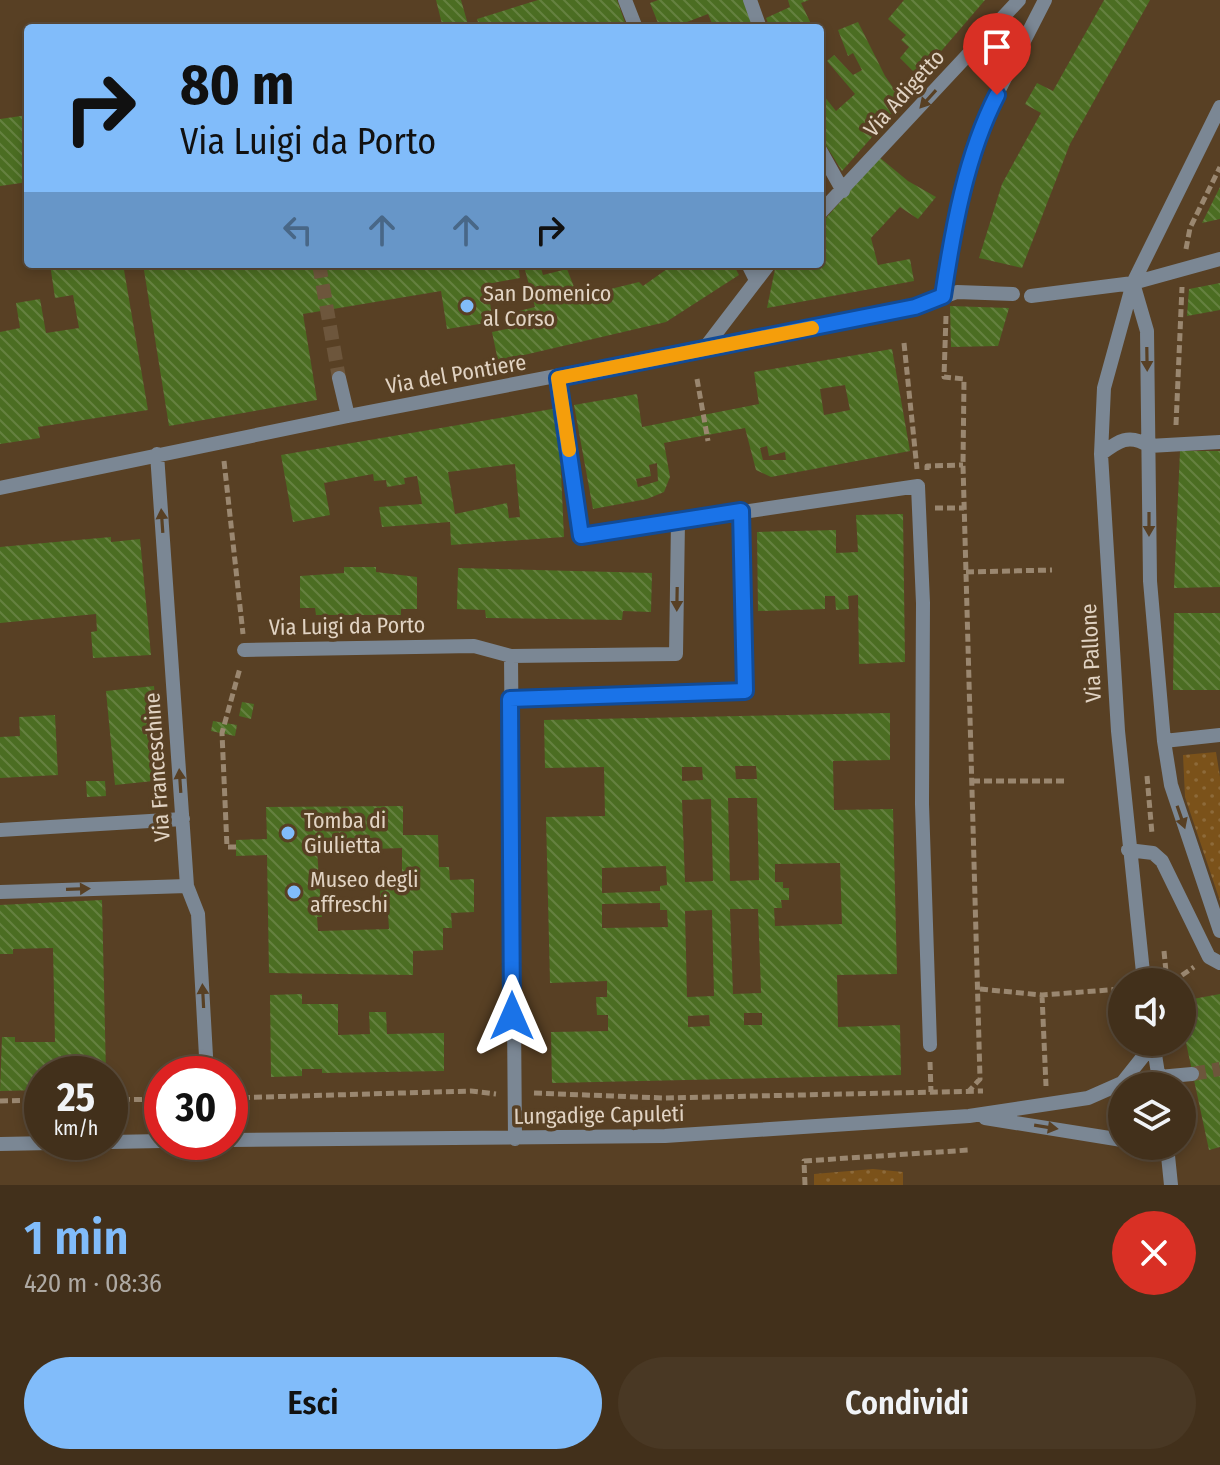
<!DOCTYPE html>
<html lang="it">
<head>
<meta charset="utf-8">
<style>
  :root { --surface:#42301b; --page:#493824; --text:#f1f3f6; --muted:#aea9a3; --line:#5a4b3a; --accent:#81bcfa }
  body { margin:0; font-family:"Fira Sans Condensed",sans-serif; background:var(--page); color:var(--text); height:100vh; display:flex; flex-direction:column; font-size:30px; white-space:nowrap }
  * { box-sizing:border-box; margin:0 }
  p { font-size:26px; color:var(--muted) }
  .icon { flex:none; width:44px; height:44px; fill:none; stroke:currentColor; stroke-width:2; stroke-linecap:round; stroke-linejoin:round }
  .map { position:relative; height:1185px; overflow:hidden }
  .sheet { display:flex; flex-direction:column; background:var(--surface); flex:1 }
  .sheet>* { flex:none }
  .guide { position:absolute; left:24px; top:24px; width:800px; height:244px; border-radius:8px; box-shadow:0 4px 12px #0003,0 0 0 2px var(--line); background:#81bcfa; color:#111; overflow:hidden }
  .fabs { position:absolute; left:1108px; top:968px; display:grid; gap:16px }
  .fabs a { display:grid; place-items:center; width:88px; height:88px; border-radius:50%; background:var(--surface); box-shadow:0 4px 12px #0003,0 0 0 2px var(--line); font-size:40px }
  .speed { position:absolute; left:24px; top:1056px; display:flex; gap:16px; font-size:40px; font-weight:700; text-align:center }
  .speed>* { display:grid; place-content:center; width:104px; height:104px; border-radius:50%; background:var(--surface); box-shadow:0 4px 12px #0003,0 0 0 2px var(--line); line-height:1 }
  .speed small { font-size:20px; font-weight:400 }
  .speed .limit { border:12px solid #d22; background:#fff; color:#111 }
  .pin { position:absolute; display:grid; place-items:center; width:68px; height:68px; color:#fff; margin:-82px -34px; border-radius:50% 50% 50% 0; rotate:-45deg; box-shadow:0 0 8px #0007 }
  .pin .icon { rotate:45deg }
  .me { position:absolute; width:88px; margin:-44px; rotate:0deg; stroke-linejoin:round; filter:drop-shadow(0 0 6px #0008) }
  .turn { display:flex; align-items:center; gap:28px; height:168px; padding:0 24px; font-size:36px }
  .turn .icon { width:104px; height:104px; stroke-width:2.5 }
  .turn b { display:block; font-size:56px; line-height:68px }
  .lanes { display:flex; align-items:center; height:76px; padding:0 24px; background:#0003; justify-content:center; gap:40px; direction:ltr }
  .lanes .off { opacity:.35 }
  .round { display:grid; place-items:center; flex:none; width:84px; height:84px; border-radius:42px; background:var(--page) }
  .headline { display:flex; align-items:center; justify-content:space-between; height:136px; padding:0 24px }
  h1 { font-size:48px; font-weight:600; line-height:60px; color:var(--accent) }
  .button { display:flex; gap:16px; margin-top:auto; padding:16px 24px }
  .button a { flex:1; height:92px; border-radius:48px; background:var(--accent); color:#111; font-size:32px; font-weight:600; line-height:92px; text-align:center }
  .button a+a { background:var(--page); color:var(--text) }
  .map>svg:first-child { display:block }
  .grass { fill:url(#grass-dots) }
  .building { fill:url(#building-back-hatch); fill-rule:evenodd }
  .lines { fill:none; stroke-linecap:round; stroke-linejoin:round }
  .minor-tunnel { stroke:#6d563c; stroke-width:14; stroke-dasharray:14 7; stroke-linecap:butt }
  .path { stroke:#9a8770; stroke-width:5; stroke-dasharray:8 4; stroke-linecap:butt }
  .minor { stroke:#7b8794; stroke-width:14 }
  .oneway { fill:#584024 }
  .route-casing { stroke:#114b97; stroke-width:20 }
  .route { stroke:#1a73e8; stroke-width:14 }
  .slow { stroke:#f59e0b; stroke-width:14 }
  .poi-dot { fill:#81bcfa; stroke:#584024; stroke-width:3 }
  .labels { text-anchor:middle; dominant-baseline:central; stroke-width:7; stroke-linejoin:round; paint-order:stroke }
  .street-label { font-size:22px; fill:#e1d3c3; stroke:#584024 }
  .poi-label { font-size:22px; fill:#e1d3c3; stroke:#584024; text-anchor:start }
</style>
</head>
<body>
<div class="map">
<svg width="1220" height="1185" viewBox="0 0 1220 1185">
  <defs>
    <pattern id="grass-dots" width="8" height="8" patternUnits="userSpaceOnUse" patternTransform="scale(2)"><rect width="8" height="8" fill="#7b521a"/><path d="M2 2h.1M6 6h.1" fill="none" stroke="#8d6a3a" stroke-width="1.8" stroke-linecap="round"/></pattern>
    <pattern id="building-back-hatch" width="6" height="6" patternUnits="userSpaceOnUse" patternTransform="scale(2)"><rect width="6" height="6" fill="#4b6d22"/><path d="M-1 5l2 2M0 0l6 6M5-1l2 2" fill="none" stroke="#658140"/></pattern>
  </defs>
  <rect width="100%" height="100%" fill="#584024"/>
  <path class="grass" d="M1216 752 1220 777V901L1185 797 1183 755Z
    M873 1169 903 1172V1185H814V1174Z"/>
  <path class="building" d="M436 0H461L469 28H443Z
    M538 0H617L627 28H480L477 19Z
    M658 0H743L754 28H714L708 14 687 22 689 28H660L650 3Z
    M788 0H809L801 3 813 28H770L766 18 790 7Z
    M904 0H985L919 77 900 58 909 47 901 40 906 35 888 19Z
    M1104 0H1150L1070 144 1022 268 979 258 1002 184 1041 113 1025 104 1037 83 1053 91Z
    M858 22 885 76 903 102 842 171 820 136V91L836 111 855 94 827 61 834 55 853 75 862 70 853 53 848 56 838 30Z
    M28 115V182L0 186V119Z
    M879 157 908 181 936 197 918 219 900 207 871 238 878 265 910 259 914 281 767 308 776 264H820V225Z
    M1220 187V219L1202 223Z
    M50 264H123L148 410 38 427 40 438 0 444V332L20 328 16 303 40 299 46 333 79 328 73 295 55 298Z
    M143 264H518L520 278 487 284 493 322 447 329 441 291 303 314 317 400 169 426Z
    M674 264H733L739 275 666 322 498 361 492 332 516 327 511 313 535 307 525 270 540 265 543 275 567 269 578 297 639 282 643 286Z
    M1220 283V310L1187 316 1189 289Z
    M950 306 1009 308 998 346 951 347Z
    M892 349 910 451 771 477 756 470 745 428 664 443 670 477 664 492 647 499 593 509 574 405 637 394 642 427 759 404 754 372ZM845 385 850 410 824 415 820 389ZM767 446 769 456 785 452 786 460H763L760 448ZM657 463 658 481 638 487 636 479 651 476 649 465Z
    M558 408 564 537 451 545 450 522 382 527 379 507 422 504 417 476 404 478 405 484 387 487 386 480 374 481 373 474 324 483 330 515 293 522 281 455ZM515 464 520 517 509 518 507 503 455 514 448 472Z
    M1180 451H1220V587L1174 588Z
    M903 514 905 662 859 664 858 595 848 596 849 609 836 610 835 596H825V609L758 611 757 532 836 530V553L858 552 856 515Z
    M111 537V542L140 539 151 655 93 658 91 632 97 631 96 614 0 623V547Z
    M344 567H376V572L417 577V609H401V615H316L315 608H300V576L344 573Z
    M458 568 652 573 651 612 623 611 622 620 486 618 485 610 457 609Z
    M1174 613H1220V690H1173Z
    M154 686 163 780 115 785 106 691Z
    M242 702 254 704 251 719 239 716Z
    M890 713V760L833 761 834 810 893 809 897 974 837 975 838 1027 900 1025 901 1075 552 1083 551 1032 608 1031V1015H597L596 997H607V981L550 983 546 817 605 816 604 767 545 768 544 720ZM735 766H756L757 779H736ZM682 767H702L703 780 682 781ZM728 798H757L759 880 730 881ZM711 799 713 881 685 882 682 800ZM840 863 842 924 775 926 774 908H782L781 900H789V888H783V882H775V864ZM666 866 667 885 660 886V891L602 893V868ZM660 903V910H667L668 927 602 928V904ZM730 909H758L761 993 733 994ZM712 910 714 996 687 997 685 911ZM744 1013H762V1025H744ZM709 1015 710 1026 688 1027V1016Z
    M55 715 58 775 0 778V737L20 736 19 717Z
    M213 721 237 725 235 736 211 731Z
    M86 781H105L106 796 87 797Z
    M403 806V835H438L439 867H449L450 880 474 879V912L451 913 452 928H443V950L413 951V975L269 973 267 855 236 856V840L267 839 266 807ZM402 848V882L380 883 381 914H388L389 929 318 931 317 917H322L317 851Z
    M102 900 106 1074H42V1090L0 1091 2 1037H15V1042H55L53 948 13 949V954H0V905Z
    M302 994V1004H338V1035L370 1034 369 1012H386L387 1034 444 1033V1071L322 1073V1069H302V1076L271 1077 270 995Z
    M1220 994V1147L1209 1150 1182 1024V1001Z"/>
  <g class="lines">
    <path class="minor-tunnel" d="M319 264 339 378
      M1192 1074 1220 1069"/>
    <path class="path" d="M1186 249 1190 228 1220 167
      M946 316 944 377 964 379 963 465 980 1079 969 1091
      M904 343 917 469
      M697 379 708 441
      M1176 425 1182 287
      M224 461 243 634
      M927 470V466L963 465
      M935 508H964
      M966 572 1052 570
      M1147 776 1152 834
      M972 781H1068
      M236 847H227L222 733 240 668
      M1164 951 1167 982
      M1172 982 1194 967
      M980 989 1042 995 1122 989
      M1042 995 1046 1086
      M930 1062 931 1092
      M534 1093 664 1098 983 1091
      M230 1098 471 1091 496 1094
      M110 1100 162 1099
      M0 1101 42 1100
      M1182 1107 1183 1136
      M805 1185 804 1161 969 1150"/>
    <path class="minor" d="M625 0 636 28
      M750 0 760 28
      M820 150 843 191
      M820 213 1019 0
      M748 264 756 280
      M1133 283 1147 331 1150 581 1164 741 1171 785 1220 931
      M943 296 953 235 984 119 1045 0
      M1031 296 1133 283 1220 259
      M704 349 769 264
      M339 378 348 416
      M558 378 581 536 918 486 923 603 922 804 930 1045
      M1149 446 1220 442
      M157 454 187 886 198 914 207 1074
      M1101 454C1118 441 1129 433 1149 446
      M0 488 348 416 915 307 957 292 1013 294
      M244 650 474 646 511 656
      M510 699 745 691 741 511
      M1164 741 1220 735
      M0 830 183 819
      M1128 850 1153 853 1162 861 1209 957 1220 963
      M0 892 187 886
      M1144 982 1118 731 1101 454 1104 388 1133 283 1220 107
      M1153 1042 1160 1086
      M1159 1077 1192 1074
      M985 1118 1122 1140
      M515 1139 511 656 676 654 678 521
      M230 1140 665 1136 969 1116 1088 1098 1122 1083 1153 1044
      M110 1142 162 1141
      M0 1144 102 1142
      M1167 1146 1171 1185"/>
  </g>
  <defs><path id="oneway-solid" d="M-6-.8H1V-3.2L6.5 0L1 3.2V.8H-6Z" transform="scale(2)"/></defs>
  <g class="oneway">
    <use href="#oneway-solid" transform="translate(928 99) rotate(132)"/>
    <use href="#oneway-solid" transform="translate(1147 359) rotate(89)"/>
    <use href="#oneway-solid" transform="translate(162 521) rotate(-94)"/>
    <use href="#oneway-solid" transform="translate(1149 524) rotate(90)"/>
    <use href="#oneway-solid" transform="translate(677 599) rotate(91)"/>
    <use href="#oneway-solid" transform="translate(180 781) rotate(-94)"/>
    <use href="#oneway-solid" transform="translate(1181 817) rotate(71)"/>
    <use href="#oneway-solid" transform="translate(78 889) rotate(-2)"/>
    <use href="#oneway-solid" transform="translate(203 996) rotate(-93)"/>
    <use href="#oneway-solid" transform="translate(1046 1127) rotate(9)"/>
  </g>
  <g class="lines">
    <defs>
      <path id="route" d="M512 1016 510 699 745 691 741 511 581 536 558 378 915 307 943 296C953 229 966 155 997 95"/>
    </defs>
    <use href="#route" class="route-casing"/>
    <use href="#route" class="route"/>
    <path class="slow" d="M569 450 558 378 812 328"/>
  </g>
  <g class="poi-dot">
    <circle cx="467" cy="306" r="8"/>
    <circle cx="288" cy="833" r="8"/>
    <circle cx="294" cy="892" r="8"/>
  </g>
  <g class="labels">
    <g class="street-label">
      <text transform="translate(904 93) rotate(-48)">Via Adigetto</text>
      <text transform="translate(456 374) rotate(-10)">Via del Pontiere</text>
      <text transform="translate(347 626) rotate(-1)">Via Luigi da Porto</text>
      <text transform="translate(1091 653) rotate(-93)">Via Pallone</text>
      <text transform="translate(157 767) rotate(-94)">Via Franceschine</text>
      <text transform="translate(599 1115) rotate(-1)">Lungadige Capuleti</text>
    </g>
    <g class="poi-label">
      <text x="483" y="293">San Domenico<tspan x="483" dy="25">al Corso</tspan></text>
      <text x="304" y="820">Tomba di<tspan x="304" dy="25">Giulietta</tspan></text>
      <text x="310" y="879">Museo degli<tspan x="310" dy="25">affreschi</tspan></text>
    </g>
  </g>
</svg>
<div class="fabs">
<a><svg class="icon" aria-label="sound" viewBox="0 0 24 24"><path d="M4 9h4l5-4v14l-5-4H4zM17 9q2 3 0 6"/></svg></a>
<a><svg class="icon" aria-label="layers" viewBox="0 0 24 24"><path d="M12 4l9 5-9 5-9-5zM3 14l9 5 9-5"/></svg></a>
</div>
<div class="speed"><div>25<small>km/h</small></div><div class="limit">30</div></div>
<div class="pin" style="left:997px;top:95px;background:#d93025"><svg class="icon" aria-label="arrive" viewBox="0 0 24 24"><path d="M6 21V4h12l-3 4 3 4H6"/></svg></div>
<svg class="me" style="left:512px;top:1016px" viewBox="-20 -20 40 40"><path d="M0-17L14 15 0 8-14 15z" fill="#1a73e8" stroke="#fff" stroke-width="4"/></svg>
<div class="guide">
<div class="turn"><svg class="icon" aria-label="right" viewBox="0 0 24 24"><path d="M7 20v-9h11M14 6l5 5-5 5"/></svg><div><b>80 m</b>Via Luigi da Porto</div></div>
<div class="lanes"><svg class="icon off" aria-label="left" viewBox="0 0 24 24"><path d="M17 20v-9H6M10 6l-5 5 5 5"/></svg><svg class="icon off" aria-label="ahead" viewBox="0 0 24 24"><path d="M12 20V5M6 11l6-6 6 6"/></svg><svg class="icon off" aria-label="ahead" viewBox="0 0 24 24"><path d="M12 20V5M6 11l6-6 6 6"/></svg><svg class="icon" aria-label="right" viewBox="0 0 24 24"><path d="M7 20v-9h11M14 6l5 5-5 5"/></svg></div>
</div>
</div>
<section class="sheet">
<div class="headline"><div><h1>1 min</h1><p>420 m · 08:36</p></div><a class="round" style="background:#d93025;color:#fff"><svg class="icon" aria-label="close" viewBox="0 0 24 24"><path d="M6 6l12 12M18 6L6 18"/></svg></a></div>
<div class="button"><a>Esci</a><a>Condividi</a></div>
</section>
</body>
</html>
